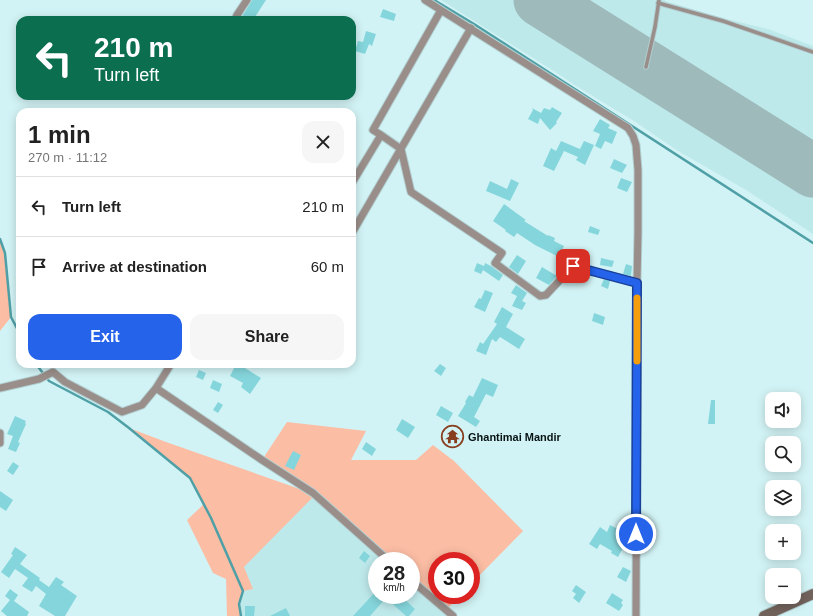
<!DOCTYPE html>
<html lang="en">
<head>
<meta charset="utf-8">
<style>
  :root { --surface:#fff; --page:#f6f6f6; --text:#222; --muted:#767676; --line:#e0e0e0; --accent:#2563eb }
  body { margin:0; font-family:Arial,sans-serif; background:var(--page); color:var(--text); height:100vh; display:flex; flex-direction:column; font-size:15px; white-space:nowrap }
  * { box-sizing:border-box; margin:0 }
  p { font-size:13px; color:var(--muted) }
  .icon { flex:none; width:22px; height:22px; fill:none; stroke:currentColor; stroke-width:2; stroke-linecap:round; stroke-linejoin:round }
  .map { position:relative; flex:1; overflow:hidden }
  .side { position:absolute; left:16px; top:108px; width:340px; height:260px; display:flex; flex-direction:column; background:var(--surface); border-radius:12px; box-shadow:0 2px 10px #0003 }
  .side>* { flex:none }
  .guide { position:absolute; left:16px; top:16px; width:340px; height:84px; border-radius:12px; box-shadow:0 2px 10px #0003; background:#0b6e4f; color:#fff; overflow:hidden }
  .fabs { position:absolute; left:765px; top:392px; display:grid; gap:8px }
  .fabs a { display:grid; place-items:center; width:36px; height:36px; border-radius:8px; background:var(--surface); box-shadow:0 2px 10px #0003; font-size:20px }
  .speed { position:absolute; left:368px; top:552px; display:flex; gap:8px; font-size:20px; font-weight:700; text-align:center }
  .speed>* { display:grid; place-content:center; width:52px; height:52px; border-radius:50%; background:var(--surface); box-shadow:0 2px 10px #0003; line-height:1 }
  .speed small { font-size:10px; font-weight:400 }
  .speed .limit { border:6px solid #d22; background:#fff; color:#111 }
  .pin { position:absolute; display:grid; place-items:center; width:34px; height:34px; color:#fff; margin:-17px; border-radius:8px; box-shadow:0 2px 6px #0006 }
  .me { position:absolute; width:44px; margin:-22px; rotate:0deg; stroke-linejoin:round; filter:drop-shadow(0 0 3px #0008) }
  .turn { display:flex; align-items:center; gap:14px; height:84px; padding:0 12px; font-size:18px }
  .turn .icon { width:52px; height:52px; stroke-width:2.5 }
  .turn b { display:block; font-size:28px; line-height:34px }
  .round { display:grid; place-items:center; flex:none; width:42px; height:42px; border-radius:12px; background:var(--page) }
  .head { display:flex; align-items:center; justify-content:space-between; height:68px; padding:0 12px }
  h1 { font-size:24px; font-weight:700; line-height:30px }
  .cta { display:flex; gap:8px; margin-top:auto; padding:8px 12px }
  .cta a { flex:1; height:46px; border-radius:12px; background:var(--accent); color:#fff; font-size:16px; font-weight:700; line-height:46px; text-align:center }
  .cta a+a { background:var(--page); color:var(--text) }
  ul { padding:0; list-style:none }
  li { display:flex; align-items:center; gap:12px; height:60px; padding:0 12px; border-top:1px solid var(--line) }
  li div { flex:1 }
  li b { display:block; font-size:15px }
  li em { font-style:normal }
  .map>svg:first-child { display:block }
  .built { fill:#bee9eb }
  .green { fill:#fbbda4 }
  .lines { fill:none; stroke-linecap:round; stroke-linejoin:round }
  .stream { stroke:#4fa0a6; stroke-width:2.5 }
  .runway { stroke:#9ebabb; stroke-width:53 }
  .building { fill:#85d6dc }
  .service-casing { stroke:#b2cfd1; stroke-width:5.5 }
  .minor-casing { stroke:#b2cfd1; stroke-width:9 }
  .secondary-casing { stroke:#b2cfd1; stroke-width:12 }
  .service { stroke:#9a8e8a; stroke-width:3.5 }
  .minor { stroke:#9a8e8a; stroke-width:7 }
  .secondary { stroke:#72625c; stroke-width:10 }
  .route-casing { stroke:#184099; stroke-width:10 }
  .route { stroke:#2563eb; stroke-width:7 }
  .slow { stroke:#f59e0b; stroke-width:7 }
  .labels { text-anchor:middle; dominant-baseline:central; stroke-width:3; stroke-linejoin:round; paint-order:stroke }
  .poi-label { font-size:11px; font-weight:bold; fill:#071213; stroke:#d2f3f5; text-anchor:start }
</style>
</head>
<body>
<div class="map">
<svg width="813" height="616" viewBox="0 0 813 616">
  <rect width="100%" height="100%" fill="#d2f3f5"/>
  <path class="built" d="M441 0H665V1L723 18 768 29 813 46V234L746 190 678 151 634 121 573 84 557 73Z
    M315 494 389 561H377V595H411V580L453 616H241L239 604 243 591 252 589 243 567Z"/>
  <path class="green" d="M0 239 5 253 11 317 0 331Z
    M287 422 366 431 351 460H416L433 445 454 461 523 531 471 584V561H437V595H461L446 610 411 580V561H389L315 495 244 567 253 589 243 591 239 604 241 616H227L226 579 213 573 187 520 204 504 190 478 129 428 166 442 314 494 262 460Z"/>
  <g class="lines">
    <path class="stream" d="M434 0 474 24 813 243
      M0 239 5 253 11 317 20 334
      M36 364 49 381 108 412 129 428 190 478 211 518 243 591 239 604 241 616"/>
    <path class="runway" d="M540 0 813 171"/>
  </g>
  <path class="building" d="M252 0H266L253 20H240Z
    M383 9 396 14 394 21 380 17Z
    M366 31 376 34 372 46 369 44 365 54 355 51 358 41 363 42Z
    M552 107 562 113 556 122 557 123 550 130 540 118 538 124 528 119 533 110 532 108 541 113 544 108 550 110Z
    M600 119 610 125 608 128 617 132 612 144 605 141 601 149 595 146 600 134 593 131Z
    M561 141 580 149 584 141 594 145 585 165 576 160 578 157 564 151 554 171 543 166 551 148 556 151Z
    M614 159 627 165 622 173 610 168Z
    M621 178 632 182 627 192 617 188Z
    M511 179 519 183 510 201 486 191 490 181 507 189Z
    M504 204 526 220 524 221 548 236V235L555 238 554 241 564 246 559 257 535 245 517 233 514 237 505 231 506 230 493 221Z
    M590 226 600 230 598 235 588 232Z
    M517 255 526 261 518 274 509 267Z
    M601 258 614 261 612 267 600 265Z
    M477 263 484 266 485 263 491 266 503 275 499 281 483 270 481 274 474 271Z
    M626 264 632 266 631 276 623 274Z
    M542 267 557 276 549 285 536 278Z
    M604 279 610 281 608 289 601 286Z
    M516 285 527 293 522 301 526 303 522 310 512 306 517 296 511 293Z
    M485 290 493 293 485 312 474 307 479 298 481 299Z
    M502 307 513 314 506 327 525 339 519 349 500 337 496 342 492 339 486 355 476 351 480 342 483 344 497 324 494 322Z
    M594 313 605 317 603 325 592 321Z
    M236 364 245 368 261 378 250 394 241 387 243 383 230 376Z
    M440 364 446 368 441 376 434 371Z
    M199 370 206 373 203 380 196 377Z
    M482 378 498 385 493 397 486 394 474 417 480 421 476 427 458 416 466 403 465 402 469 395 473 397Z
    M213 380 222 384 219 392 210 388Z
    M711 400H715V424H708Z
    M218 402 223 405 218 413 213 410Z
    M441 406 453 413 448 422 436 415Z
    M15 416 26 421 25 423 26 424 18 442 20 443 16 452 8 449 13 436 7 434Z
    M402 419 415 427 408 438 396 430Z
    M366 442 376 449 372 456 362 449Z
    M293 451 301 455 294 470 285 466Z
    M13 462 19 466 13 475 7 471Z
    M0 491 13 500 6 511 0 507Z
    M610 525 618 529 617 531 631 539V543L630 546 628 545 626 548 624 546 618 557 611 553 612 551 600 544 597 549 589 544 600 527 607 532Z
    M15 547 27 555 20 564 40 578 39 580 49 587 56 577 64 582 61 585 77 596 65 616H55L39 606 46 594 36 586 32 592 22 586 28 578 15 569 9 578 1 572 13 555 11 554Z
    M364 551 370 556 365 563 359 558Z
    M623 567 631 571 626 582 617 577Z
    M576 585 586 592 579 603 573 598 576 594 572 591Z
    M10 589 18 595 14 601 29 612 27 616H7L1 611 10 600 5 596Z
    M377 590V595H400L415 609 409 616H406L386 598 370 616H353Z
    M612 593 623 600 621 603 623 605 619 611 606 603Z
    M245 606H255L254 616H245Z
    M286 608 290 616H270Z"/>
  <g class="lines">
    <defs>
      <path id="service" d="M658 3 723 21 813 52
        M646 67 655 27 659 0"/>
      <path id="minor" d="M425 0 628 128 633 136 636 145 638 170V232L637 283 636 616
        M235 20 237 15 247 0
        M381 135 373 130 441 10
        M352 183 381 135 401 149 411 192 502 253 495 263 540 296 546 295 573 266 637 283
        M352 233 471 28
        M171 364 156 388 262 460 313 493 389 561
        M0 388 39 379 53 372 65 382 122 412 142 405 156 388
        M0 433V443
        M411 580 453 616"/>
      <path id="secondary" d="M764 616 813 594"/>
    </defs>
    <use href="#service" class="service-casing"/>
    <use href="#minor" class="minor-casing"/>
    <use href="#secondary" class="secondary-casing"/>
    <use href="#service" class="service"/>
    <use href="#minor" class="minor"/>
    <use href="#secondary" class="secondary"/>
  </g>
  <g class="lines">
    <defs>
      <path id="route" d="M573 266 637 283 636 534"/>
    </defs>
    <use href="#route" class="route-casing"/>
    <use href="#route" class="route"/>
    <path class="slow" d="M637 298V361"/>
  </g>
  <defs>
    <symbol id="temple-ring" viewBox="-11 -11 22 22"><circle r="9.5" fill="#d2f3f5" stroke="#873f20" stroke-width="1.5"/><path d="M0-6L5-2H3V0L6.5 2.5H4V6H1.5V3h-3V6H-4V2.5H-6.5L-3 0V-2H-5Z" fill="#873f20"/></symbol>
  </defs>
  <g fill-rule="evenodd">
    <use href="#temple-ring" x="440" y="424" width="25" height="25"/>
  </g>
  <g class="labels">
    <g class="poi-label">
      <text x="468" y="437">Ghantimai Mandir</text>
    </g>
  </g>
</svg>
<div class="fabs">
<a><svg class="icon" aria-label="sound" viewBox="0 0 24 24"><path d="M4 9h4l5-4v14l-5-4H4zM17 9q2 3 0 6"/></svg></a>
<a><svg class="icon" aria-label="search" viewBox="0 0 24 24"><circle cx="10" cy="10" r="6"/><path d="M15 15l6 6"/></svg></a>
<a><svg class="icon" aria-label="layers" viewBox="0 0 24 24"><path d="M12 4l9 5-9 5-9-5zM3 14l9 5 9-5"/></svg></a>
<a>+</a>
<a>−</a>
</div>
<div class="speed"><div>28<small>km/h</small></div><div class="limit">30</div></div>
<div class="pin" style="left:573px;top:266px;background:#d93025"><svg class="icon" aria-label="arrive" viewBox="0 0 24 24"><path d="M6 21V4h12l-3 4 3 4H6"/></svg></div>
<svg class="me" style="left:636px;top:534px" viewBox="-20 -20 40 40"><circle r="17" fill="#2563eb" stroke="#fff" stroke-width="3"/><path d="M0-11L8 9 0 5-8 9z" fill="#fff"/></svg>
<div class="guide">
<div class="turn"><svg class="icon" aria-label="left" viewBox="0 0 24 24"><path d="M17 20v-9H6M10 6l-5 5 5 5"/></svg><div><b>210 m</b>Turn left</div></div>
</div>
<section class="side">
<div class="head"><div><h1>1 min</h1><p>270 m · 11:12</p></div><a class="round"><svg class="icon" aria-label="close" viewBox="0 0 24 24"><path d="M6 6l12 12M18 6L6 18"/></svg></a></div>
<ul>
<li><svg class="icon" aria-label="left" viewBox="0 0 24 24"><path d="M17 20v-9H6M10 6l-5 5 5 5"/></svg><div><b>Turn left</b></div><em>210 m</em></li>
<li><svg class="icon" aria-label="arrive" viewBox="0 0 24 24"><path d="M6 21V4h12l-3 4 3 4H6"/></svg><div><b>Arrive at destination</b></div><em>60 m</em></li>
</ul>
<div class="cta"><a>Exit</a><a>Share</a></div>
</section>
</div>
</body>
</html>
